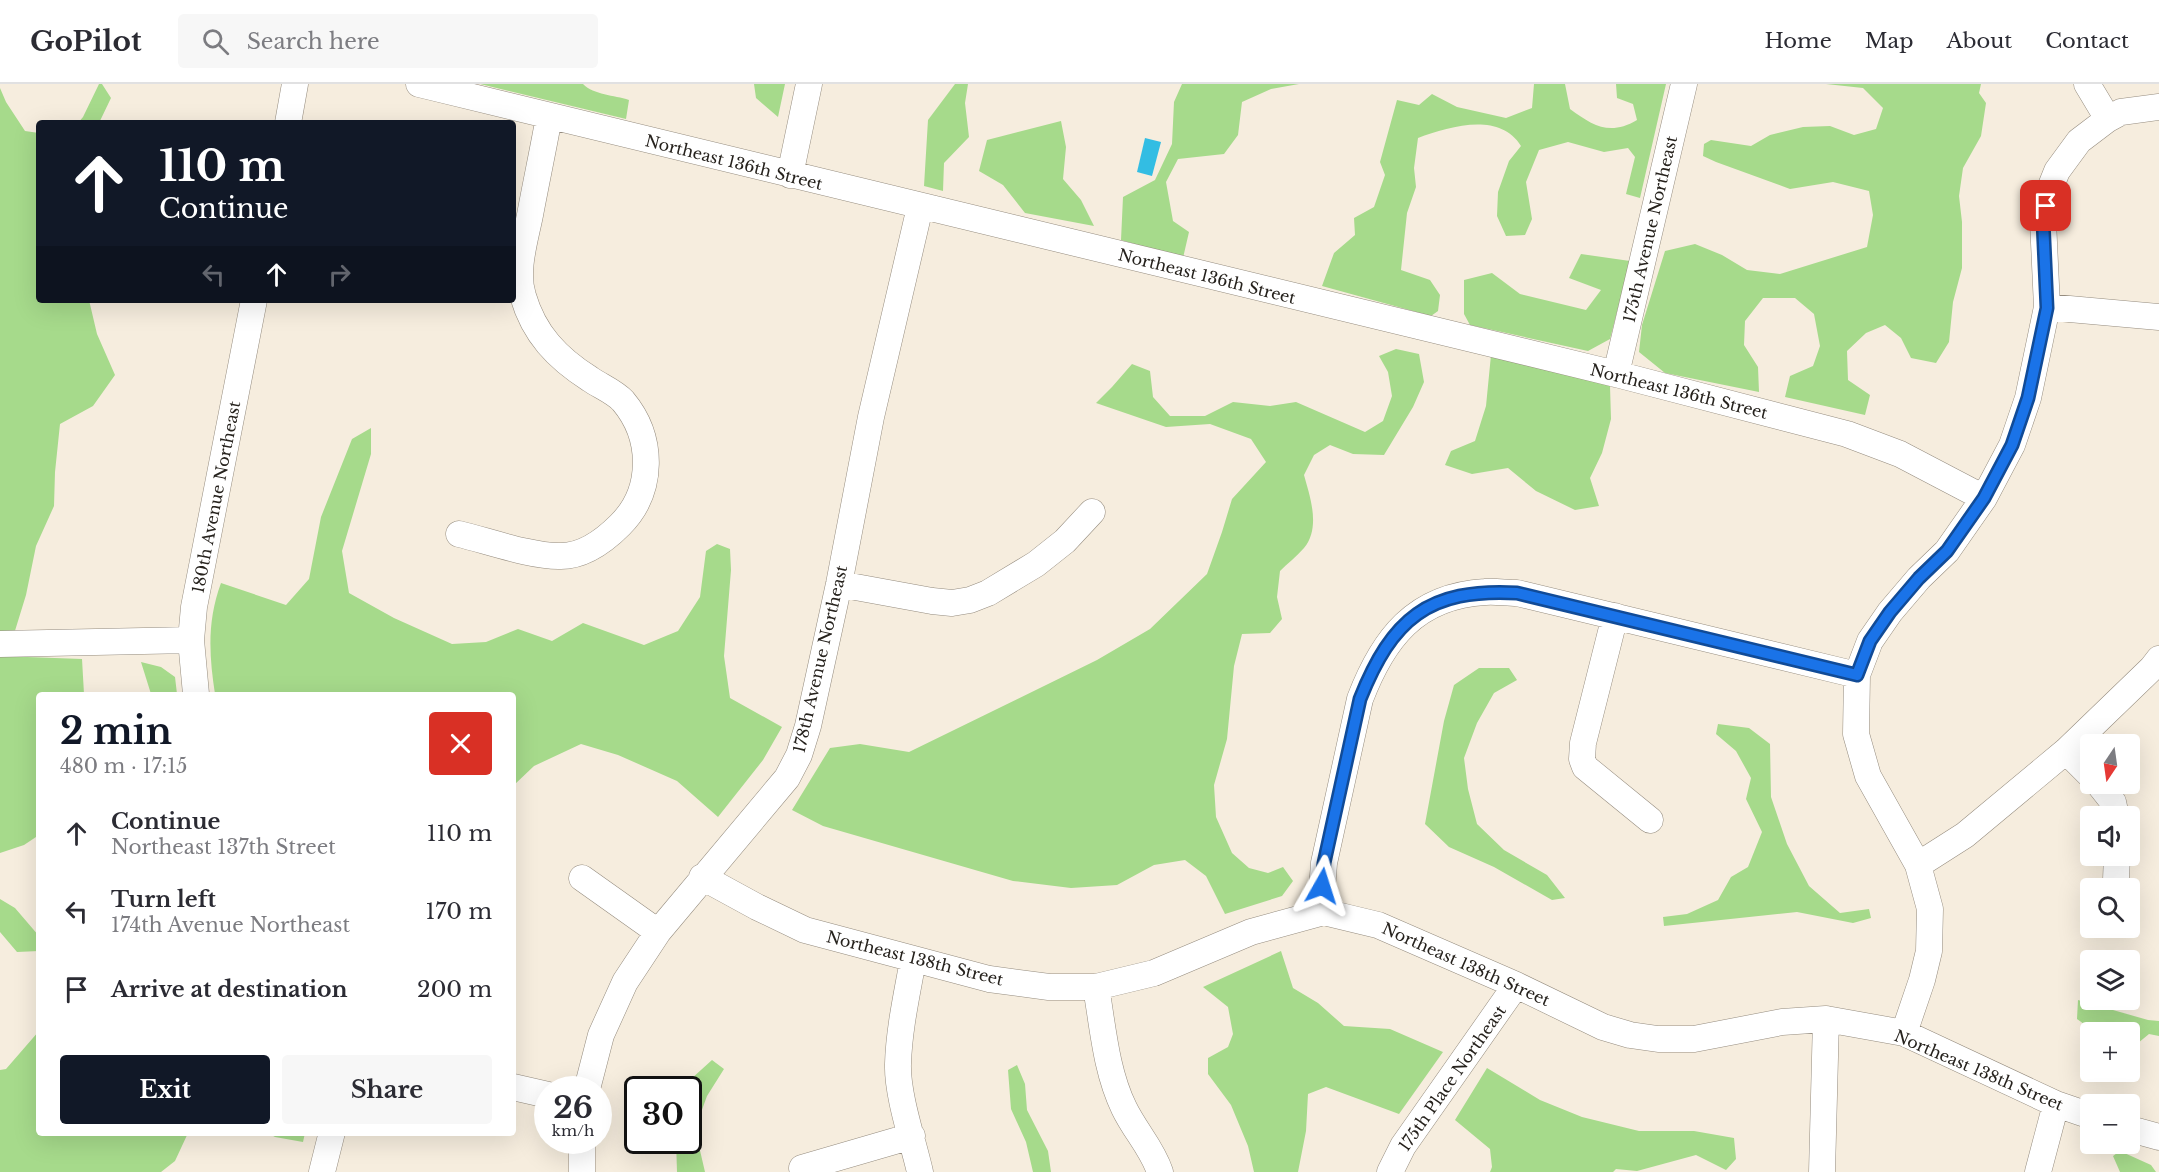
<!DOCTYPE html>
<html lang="en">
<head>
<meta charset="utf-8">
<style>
  :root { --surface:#fff; --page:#f7f7f7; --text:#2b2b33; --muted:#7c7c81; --line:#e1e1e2; --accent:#111827 }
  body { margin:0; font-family:"Libre Baskerville",serif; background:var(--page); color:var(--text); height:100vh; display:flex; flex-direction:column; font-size:22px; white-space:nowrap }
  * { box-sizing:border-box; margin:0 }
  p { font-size:20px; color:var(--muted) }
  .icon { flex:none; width:33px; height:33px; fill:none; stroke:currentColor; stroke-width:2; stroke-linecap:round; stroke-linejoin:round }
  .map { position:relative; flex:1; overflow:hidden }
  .drawer { position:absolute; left:36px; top:608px; width:480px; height:444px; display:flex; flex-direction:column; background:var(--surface); border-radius:6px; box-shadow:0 6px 24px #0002 }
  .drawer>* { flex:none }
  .banner { position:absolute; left:36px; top:36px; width:480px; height:183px; border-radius:6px; box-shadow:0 6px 24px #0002; background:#111827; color:#fff; overflow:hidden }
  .needle { width:39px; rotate:193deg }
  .controls { position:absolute; left:2080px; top:650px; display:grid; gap:12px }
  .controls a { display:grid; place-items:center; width:60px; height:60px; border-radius:6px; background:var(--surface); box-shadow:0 6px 24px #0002; font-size:30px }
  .speed { position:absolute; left:534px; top:992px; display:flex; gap:12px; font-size:30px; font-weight:700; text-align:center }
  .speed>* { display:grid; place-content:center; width:78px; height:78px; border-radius:50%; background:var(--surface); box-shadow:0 6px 24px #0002; line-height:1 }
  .speed small { font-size:15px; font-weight:400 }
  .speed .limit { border:3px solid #111; border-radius:9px; background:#fff; color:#111 }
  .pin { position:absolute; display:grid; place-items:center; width:51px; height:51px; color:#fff; margin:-26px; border-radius:12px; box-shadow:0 3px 9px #0006 }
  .me { position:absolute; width:66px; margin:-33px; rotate:6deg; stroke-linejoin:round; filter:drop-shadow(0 0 4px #0008) }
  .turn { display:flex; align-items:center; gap:21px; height:126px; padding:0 24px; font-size:27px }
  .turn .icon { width:78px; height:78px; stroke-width:2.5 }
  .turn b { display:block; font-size:42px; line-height:51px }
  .lanes { display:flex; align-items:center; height:57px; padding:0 24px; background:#0003; justify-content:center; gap:30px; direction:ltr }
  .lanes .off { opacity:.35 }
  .round { display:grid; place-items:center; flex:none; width:63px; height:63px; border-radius:6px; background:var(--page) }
  .head { display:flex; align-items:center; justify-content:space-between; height:102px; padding:0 24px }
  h1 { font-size:36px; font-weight:700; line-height:45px; color:var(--accent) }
  .button { display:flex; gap:12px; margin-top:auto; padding:12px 24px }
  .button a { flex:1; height:69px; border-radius:6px; background:var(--accent); color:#fff; font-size:24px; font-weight:700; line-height:69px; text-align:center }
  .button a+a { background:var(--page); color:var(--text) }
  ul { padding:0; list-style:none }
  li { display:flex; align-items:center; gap:18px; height:78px; padding:0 24px }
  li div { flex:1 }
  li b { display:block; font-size:22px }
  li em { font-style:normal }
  header { display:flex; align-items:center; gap:36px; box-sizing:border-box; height:84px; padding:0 30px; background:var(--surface); border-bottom:2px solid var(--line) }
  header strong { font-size:28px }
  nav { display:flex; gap:33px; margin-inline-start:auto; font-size:21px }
  .search { width:420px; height:54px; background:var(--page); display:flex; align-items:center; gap:15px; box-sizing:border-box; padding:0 21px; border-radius:6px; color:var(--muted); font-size:22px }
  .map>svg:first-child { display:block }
  .green { fill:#a6da8b }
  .water { fill:#33bde3 }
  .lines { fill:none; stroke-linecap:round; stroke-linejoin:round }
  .minor-casing { stroke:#958c7f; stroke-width:27 }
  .minor { stroke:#fff; stroke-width:26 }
  .route-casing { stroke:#114b97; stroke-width:15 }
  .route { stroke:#1a73e8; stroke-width:10 }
  .labels { text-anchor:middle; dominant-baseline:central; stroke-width:4.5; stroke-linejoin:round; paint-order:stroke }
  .street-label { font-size:16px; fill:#26221d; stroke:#fff }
</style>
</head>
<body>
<header>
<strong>GoPilot</strong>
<div class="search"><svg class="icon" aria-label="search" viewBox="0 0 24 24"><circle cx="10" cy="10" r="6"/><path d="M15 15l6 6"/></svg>Search here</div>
<nav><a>Home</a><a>Map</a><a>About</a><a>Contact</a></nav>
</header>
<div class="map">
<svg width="2159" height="1088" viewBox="0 0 2159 1088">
  <rect width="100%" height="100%" fill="#f6edde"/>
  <path class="green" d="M99 0H102L111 14 99 39H78L83 33Z
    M480 0H583C594 11 614 11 629 16L626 35Z
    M754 0H785L778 33 756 14Z
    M955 0H968L965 19 969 53 944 79 943 107 924 102 928 36Z
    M1182 0H1299L1271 5 1242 18 1238 51 1224 70 1178 75 1166 98 1173 137 1189 148 1183 174 1121 156 1123 113 1155 96 1172 60 1174 18Z
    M1534 0H1565L1570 25C1593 42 1610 52 1637 36L1633 20 1617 14 1616 0H1666L1640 114 1626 110 1635 73 1628 64 1604 68 1568 58 1539 66 1526 98 1532 135 1525 151 1506 152 1497 132 1498 108 1509 77 1521 62C1499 27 1449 43 1418 54L1414 84 1416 103 1407 129 1401 186 1430 196 1440 211 1438 227 1431 232 1322 202 1334 169 1355 151 1354 134 1374 123 1385 91 1380 78 1397 16 1419 21 1432 10 1457 23 1506 34 1532 24Z
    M1826 0H1981L1979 9 1986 19 1981 52 1963 84 1959 112 1962 138V184L1953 218 1949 258 1936 279 1911 274 1901 254 1885 241 1866 249 1847 267 1848 296 1870 311 1865 331 1785 313 1790 292 1813 282 1820 262 1814 230 1795 214H1763L1745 237 1744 261 1758 283 1759 308 1665 289 1639 268 1642 241 1665 167 1695 160 1722 171 1747 186 1780 190 1867 163 1873 131 1869 107 1833 98 1790 105 1716 78 1703 72 1704 60 1711 56 1751 62 1770 51 1803 43 1830 42 1854 51 1876 45 1883 24 1863 4Z
    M0 4 6 18 25 47 39 49V136L36 142 39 150V216H89L97 250 115 291 93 322 60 340 55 388 54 422 36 462 26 511 14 550 0 551Z
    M1061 37 1066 63 1063 95 1081 116 1094 142 1025 129 1003 101 979 87 987 56Z
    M1581 170 1630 177 1610 255 1588 267 1470 241 1464 230V196L1492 189 1520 210 1586 226 1601 206 1569 194Z
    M1396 265 1419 270 1424 298 1413 323 1384 371 1353 370 1330 361 1314 371 1304 391C1310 413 1321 443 1304 464 1297 472 1287 480 1280 487L1277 513 1282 535 1270 549 1242 550 1234 582 1227 655 1214 701 1216 733 1232 769 1249 784 1268 789 1283 783 1293 797 1282 812 1225 830 1206 792 1185 776 1154 781 1117 801 1071 804 1013 797 823 742 792 726 830 664 860 660 909 668 1097 576 1150 545 1207 490 1222 448 1232 415 1266 378 1251 355 1210 340 1166 343 1096 319 1112 303 1132 280 1150 287 1153 313 1170 332H1205L1233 318 1270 322 1296 318 1365 348 1383 337 1392 312 1388 288 1379 272Z
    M1491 271 1610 302 1611 335 1602 369 1590 394 1599 422 1575 426 1536 407 1508 384 1472 390 1445 381 1451 367 1475 357 1486 322Z
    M371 344V370L342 467 349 509 394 534 452 560 486 558 518 545 552 557 583 539 644 561 678 547 700 513 706 467 717 460 730 465 731 486 724 572 730 614 782 643 763 676 718 733 677 697 618 671 581 660 534 682 513 702V610H215C209 571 207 537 221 499L286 521 309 495 321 433 352 355Z
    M0 572 82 575 84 610H39V751L24 761 0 769Z
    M141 578 161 583 175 593 177 610H151Z
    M1479 584H1509L1517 596 1494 609 1477 639 1464 674 1468 705 1477 740 1504 766 1547 791 1565 814 1552 816 1494 783 1449 763 1425 740 1444 637 1454 601Z
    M1718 640 1749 644 1770 660 1771 713 1787 760 1809 802 1840 829 1869 825 1871 834 1853 839 1797 828 1664 842 1663 833 1687 830 1718 816 1731 793 1748 783 1762 748 1746 715 1751 694 1736 667 1716 650Z
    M0 815 15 824 39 852V867L17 868 0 848Z
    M1281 867 1293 904 1318 919 1344 942 1390 945 1443 968 1399 1030 1326 1003 1308 1010 1306 1047 1298 1088H1254L1248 1062 1231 1021 1208 990V974L1228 963 1233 950 1228 923 1203 903Z
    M2078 916 2148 936 2159 937V952L2149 950 2132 964 2130 963V948H2095L2077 935Z
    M39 947V1048L188 1049 175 1077 161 1088H0V986L6 985Z
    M712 976 724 985 707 1012 695 1045 705 1088H677L676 1056H688V1005H680Z
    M1017 981 1025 1000 1027 1026 1048 1067 1051 1088H1033L1026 1058 1011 1025 1008 986Z
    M1487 984 1540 1016 1582 1033 1639 1047H1694L1734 1054 1736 1075 1726 1086 1696 1071 1637 1087 1616 1085 1613 1088H1490L1492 1083 1490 1065 1455 1036Z
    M268 1049H305L303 1058 275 1053Z
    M2120 1067 2151 1081 2156 1088H2120L2113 1072Z"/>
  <path class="water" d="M1145 54 1161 58 1152 92 1137 88Z"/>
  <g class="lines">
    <defs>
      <path id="minor" d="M419 0 1616 290 1847 350 1900 370 1984 414
        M2108 35 2121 28 2159 23
        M288 39 295 0
        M790 91 809 0
        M2047 223 2159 233
        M1616 290 1684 0
        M459 450C488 457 533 473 561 472 584 472 605 456 620 441 654 407 654 354 623 317 615 308 600 302 590 295 557 274 534 250 523 212 515 187 525 156 530 131 536 99 543 66 549 33
        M839 500 932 517 952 519 970 516 988 509 1036 480 1065 457 1092 428
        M1615 532 1583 659 1582 675 1585 683 1650 736
        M0 560 191 556
        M196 610 191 556 194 523 254 216
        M2066 667 2091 692
        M2098 699 2113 718 2116 732
        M1918 781 1965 751 2066 667 2152 584 2159 575
        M702 793 757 823 805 846 989 895 1049 903H1096L1154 889 1251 848 1324 828 1378 841 1516 901 1603 943 1630 951 1658 955H1694L1782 938 1826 935 1904 949 2056 1020 2091 1032
        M582 794 658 848
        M2116 796 2117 771
        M1324 828 1322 806 1324 779 1360 615C1383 555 1415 512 1485 508 1495 507 1506 509 1517 509L1857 591
        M913 876C907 910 899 945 898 980 897 1011 913 1057 920 1088
        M1096 903C1103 944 1106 987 1124 1024 1135 1047 1152 1064 1160 1088
        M1904 949 1922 896 1929 867 1930 825 1918 781 1868 692 1856 650 1857 591 1870 557 1890 528 1919 494 1947 467 1984 414 2012 361 2028 314 2047 223 2043 137 2049 107 2057 87 2079 57 2108 35 2087 0
        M513 1003 548 1011
        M587 1005 601 951 625 898 658 848 787 694 799 671 808 642 839 500 871 333 920 123
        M2130 1045 2159 1053
        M802 1084 912 1052
        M322 1088 332 1048
        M582 1088V1056
        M1390 1088 1403 1062 1516 901
        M1822 1088 1826 935
        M2038 1088 2056 1020"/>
    </defs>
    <use href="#minor" class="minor-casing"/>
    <use href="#minor" class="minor"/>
  </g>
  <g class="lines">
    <defs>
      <path id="route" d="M1322 802 1324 779 1360 615C1392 535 1428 504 1517 509L1857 591 1870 557 1890 528 1919 494 1947 467 1984 414 2012 361 2028 314 2047 224 2043 137 2046 122"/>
    </defs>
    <use href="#route" class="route-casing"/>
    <use href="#route" class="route"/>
  </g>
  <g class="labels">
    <g class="street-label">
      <text transform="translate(734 78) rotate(14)">Northeast 136th Street</text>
      <text transform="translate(1650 145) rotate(-77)">175th Avenue Northeast</text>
      <text transform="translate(1207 192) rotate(14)">Northeast 136th Street</text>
      <text transform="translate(1679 307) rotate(14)">Northeast 136th Street</text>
      <text transform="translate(216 413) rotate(-79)">180th Avenue Northeast</text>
      <text transform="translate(820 575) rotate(-77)">178th Avenue Northeast</text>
      <text transform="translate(915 874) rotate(14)">Northeast 138th Street</text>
      <text transform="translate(1466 880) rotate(24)">Northeast 138th Street</text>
      <text transform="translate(1979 986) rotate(23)">Northeast 138th Street</text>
      <text transform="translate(1452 994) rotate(-55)">175th Place Northeast</text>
    </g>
  </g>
</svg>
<div class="controls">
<a><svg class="needle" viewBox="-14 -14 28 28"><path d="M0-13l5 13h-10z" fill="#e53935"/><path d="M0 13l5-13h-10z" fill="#7c7c81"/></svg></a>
<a><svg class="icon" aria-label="sound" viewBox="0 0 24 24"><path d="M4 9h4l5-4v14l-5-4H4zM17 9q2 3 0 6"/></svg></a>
<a><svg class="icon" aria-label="search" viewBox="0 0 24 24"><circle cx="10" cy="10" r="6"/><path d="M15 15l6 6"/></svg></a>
<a><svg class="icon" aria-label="layers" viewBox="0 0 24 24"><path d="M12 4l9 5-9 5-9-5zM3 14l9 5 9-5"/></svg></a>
<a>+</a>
<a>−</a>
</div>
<div class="speed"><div>26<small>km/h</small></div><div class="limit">30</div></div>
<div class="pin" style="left:2046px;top:122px;background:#d93025"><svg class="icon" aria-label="arrive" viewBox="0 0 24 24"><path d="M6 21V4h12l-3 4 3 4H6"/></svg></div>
<svg class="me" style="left:1322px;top:802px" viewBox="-20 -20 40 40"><path d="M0-17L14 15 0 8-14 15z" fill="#1a73e8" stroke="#fff" stroke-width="4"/></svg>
<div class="banner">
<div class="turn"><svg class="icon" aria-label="ahead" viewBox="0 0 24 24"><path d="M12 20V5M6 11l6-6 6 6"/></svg><div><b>110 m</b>Continue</div></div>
<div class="lanes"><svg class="icon off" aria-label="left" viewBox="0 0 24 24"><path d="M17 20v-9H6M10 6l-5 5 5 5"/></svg><svg class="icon" aria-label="ahead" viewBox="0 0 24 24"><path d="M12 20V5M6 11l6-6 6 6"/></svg><svg class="icon off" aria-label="right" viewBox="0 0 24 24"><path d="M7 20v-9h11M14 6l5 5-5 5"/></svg></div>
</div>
<section class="drawer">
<div class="head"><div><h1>2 min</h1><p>480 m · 17:15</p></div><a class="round" style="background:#d93025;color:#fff"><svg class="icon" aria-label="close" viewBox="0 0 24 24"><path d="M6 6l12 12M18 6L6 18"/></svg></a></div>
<ul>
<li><svg class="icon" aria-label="ahead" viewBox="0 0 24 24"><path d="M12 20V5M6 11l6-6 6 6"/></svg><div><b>Continue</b><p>Northeast 137th Street</p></div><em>110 m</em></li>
<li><svg class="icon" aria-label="left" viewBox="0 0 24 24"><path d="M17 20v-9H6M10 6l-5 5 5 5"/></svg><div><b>Turn left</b><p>174th Avenue Northeast</p></div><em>170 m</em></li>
<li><svg class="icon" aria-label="arrive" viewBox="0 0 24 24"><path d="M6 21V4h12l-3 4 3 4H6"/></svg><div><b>Arrive at destination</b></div><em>200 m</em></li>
</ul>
<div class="button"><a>Exit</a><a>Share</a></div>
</section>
</div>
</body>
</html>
